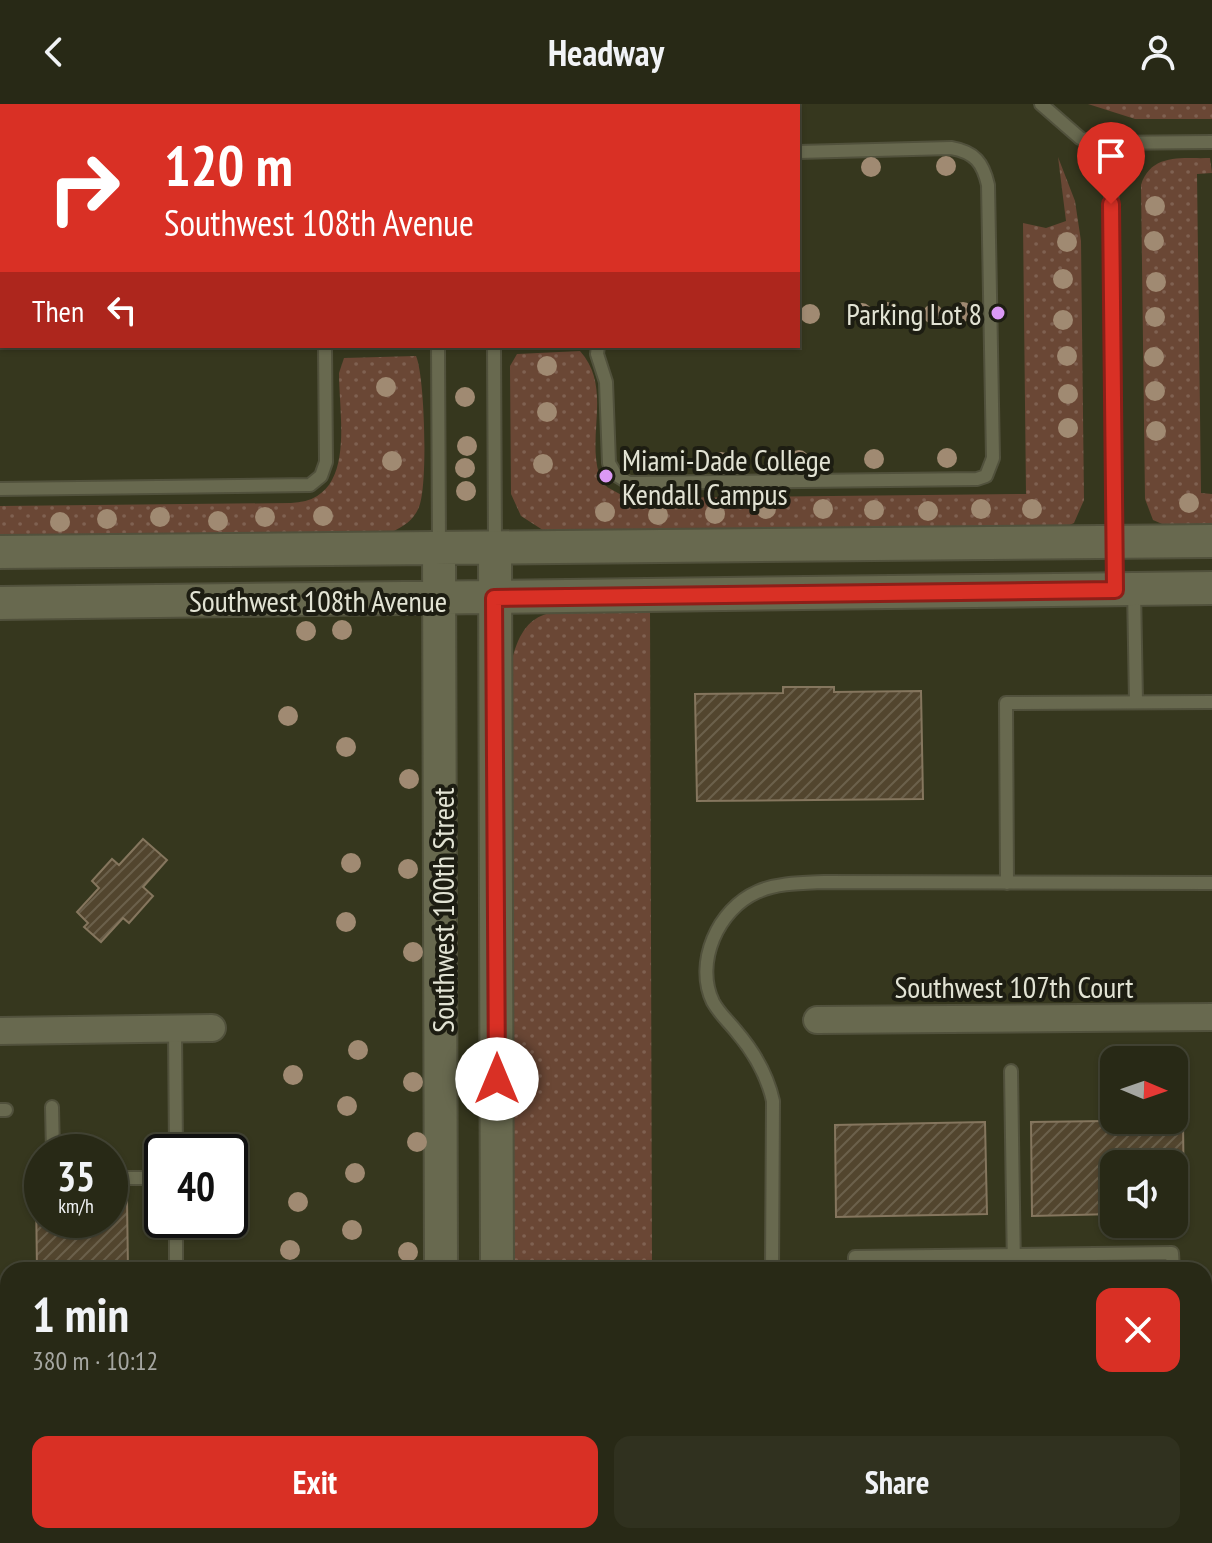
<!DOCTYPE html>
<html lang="en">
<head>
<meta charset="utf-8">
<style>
  :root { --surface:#282916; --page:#30311f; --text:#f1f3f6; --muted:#a5a6a1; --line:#444535; --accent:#d93025 }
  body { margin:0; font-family:"PT Sans Narrow",sans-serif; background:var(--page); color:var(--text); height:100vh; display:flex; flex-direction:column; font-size:30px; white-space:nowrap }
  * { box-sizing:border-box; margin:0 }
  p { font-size:26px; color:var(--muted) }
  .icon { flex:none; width:44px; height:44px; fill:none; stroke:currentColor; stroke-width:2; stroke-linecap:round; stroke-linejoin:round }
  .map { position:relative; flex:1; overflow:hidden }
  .sheet { position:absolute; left:0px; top:1158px; width:1212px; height:282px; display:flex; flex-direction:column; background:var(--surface); border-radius:24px 24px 0 0; box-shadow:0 2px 6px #0004,0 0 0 2px var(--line) }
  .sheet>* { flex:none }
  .guide { position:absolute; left:0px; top:0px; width:800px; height:244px; box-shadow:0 2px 6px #0004,0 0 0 2px var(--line); background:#d93025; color:#fff; overflow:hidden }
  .needle { width:52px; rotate:92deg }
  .fabs { position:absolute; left:1100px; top:942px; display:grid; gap:16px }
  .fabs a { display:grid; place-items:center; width:88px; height:88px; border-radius:16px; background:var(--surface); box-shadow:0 2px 6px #0004,0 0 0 2px var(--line); font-size:40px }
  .speed { position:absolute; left:24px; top:1030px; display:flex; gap:16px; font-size:40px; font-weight:700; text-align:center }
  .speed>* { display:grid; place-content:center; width:104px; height:104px; border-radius:50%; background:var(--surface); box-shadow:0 2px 6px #0004,0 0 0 2px var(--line); line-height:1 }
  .speed small { font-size:20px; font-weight:400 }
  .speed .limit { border:4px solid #111; border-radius:12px; background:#fff; color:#111 }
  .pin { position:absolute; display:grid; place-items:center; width:68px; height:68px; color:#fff; margin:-82px -34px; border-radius:50% 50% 50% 0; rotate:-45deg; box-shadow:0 0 8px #0007 }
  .pin .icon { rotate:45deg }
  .me { position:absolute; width:88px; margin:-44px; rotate:0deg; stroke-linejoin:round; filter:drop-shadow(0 0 6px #0008) }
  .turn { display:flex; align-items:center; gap:28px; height:168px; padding:0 32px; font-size:36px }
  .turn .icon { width:104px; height:104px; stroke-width:2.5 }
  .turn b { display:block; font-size:56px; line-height:68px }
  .then { display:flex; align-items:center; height:76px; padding:0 32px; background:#0003; gap:16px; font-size:30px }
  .round { display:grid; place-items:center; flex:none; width:84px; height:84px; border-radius:16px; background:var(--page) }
  .head { display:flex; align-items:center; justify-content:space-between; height:136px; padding:0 32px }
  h1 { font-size:48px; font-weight:700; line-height:60px }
  .cta { display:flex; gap:16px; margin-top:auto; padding:16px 32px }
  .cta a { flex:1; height:92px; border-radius:16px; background:var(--accent); color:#fff; font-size:32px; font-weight:700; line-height:92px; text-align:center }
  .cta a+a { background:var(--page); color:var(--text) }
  header { display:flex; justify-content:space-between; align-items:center; height:104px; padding:0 32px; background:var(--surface); font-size:36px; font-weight:700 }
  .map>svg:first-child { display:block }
  .grass { fill:url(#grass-dots) }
  .building { fill:url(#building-hatch); stroke:#85765e; stroke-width:2 }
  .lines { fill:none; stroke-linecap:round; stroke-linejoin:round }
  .service-casing { stroke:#51513c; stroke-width:16 }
  .minor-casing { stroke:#51513c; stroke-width:30 }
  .tertiary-casing { stroke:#51513c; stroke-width:36 }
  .secondary-casing { stroke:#51513c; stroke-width:40 }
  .service { stroke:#68694f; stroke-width:12 }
  .minor { stroke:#68694f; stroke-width:26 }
  .tertiary { stroke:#68694f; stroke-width:32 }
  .secondary { stroke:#5d7746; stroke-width:36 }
  .tree { fill:#a08a72 }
  .route-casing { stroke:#8d1f18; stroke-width:20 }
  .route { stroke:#d93025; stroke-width:14 }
  .poi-dot { fill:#db99f5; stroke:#1d1d12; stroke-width:3 }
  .labels { text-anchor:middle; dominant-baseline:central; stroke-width:8; stroke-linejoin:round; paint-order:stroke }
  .poi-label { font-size:30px; fill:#e2e3d4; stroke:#1d1d12; text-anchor:end }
  .street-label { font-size:30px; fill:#e2e3d4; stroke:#1d1d12 }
</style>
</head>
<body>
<header><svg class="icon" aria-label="back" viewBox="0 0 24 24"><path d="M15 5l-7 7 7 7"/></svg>Headway<svg class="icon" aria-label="person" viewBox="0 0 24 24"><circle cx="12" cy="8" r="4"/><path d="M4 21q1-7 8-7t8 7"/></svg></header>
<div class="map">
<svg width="1212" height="1439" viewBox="0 0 1212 1439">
  <defs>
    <pattern id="grass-dots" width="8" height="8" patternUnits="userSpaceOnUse" patternTransform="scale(2)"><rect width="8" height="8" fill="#6a4735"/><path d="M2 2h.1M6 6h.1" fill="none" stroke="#7f6151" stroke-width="1.8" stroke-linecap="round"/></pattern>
    <pattern id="building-hatch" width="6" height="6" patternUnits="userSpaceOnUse" patternTransform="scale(2)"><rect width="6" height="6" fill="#52452e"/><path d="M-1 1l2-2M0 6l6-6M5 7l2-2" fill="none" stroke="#6b604b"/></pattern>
  </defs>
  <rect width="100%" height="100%" fill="#36371e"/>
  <path class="grass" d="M1088 0H1212V15H1135Z
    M1058 53 1075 97 1081 137 1084 396 1074 419 1065 423 549 430 521 412 511 390 510 262 517 250 580 247C612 283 587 329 599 370L607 383 627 394 1026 390 1023 119 1046 124 1066 117Z
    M1210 54 1212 69 1197 70 1201 389 1212 390V423H1169L1153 416 1145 395 1141 81C1151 49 1182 55 1210 54Z
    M416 252C425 272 428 383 419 403 414 416 404 422 392 428L0 434V402L291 399C357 397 339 315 339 269L344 254Z
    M607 504 650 505 652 1166H514L511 561C524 499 554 508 607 504Z"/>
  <path class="building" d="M783 583H834V588L921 587 923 695 697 697 695 590 783 589Z
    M143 735 167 756 143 783 153 792 129 819 123 814 101 838 84 823 88 819 77 808 99 784 92 777 112 755 119 761Z
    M1183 1016 1184 1109H1174V1060H1114V1110L1032 1112 1031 1018Z
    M985 1018 987 1110 836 1113 835 1021Z
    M36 1092H42V1116H110V1095H127L128 1166H37Z
    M1204 1410H1212V1439H1164V1432H1204Z
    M92 1432H149L148 1439H91Z
    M344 1432H412L411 1439H344Z
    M748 1432H831L829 1439H746Z
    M1071 1432H1114L1119 1439H1061Z"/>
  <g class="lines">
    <defs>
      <path id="service" d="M489 0V2
        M1041 0 1080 34 1095 39 1212 38
        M436 2V0
        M1111 40 1115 482
        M0 55H2
        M438 242 439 443
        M494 242 495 442
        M598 242 597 250 606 278 609 359 616 371 629 379 977 375 986 372 993 354 988 81C983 59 975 48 951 44L798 48
        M0 385 310 381 321 372 326 358 325 242
        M1134 485 1136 598
        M1007 779 1006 599 1212 598
        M175 925 176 1048
        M1011 967 1014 1166
        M52 1003 53 1048
        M0 1006H6
        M110 1074H162
        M176 1166V1116
        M772 1166 773 997C767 970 754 948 736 927 728 917 719 909 713 898 694 859 718 805 757 788 777 779 801 779 824 778L1212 779
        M855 1166V1153L1172 1149 1173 1166"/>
      <path id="minor" d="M817 916 1212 913
        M0 927 212 924"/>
      <path id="tertiary" d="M495 445 497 1166
        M439 446 441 1166
        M0 448 1212 437
        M0 499 1212 484
        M25 1432V1439"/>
      <path id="secondary" d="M0 1304H8
        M1204 1310H1212
        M0 1344H8"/>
    </defs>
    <use href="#service" class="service-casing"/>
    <use href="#minor" class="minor-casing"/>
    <use href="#tertiary" class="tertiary-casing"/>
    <use href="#secondary" class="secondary-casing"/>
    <use href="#service" class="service"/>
    <use href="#minor" class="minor"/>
    <use href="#tertiary" class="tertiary"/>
    <use href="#secondary" class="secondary"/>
  </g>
  <g class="tree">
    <circle cx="946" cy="62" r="10"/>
    <circle cx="871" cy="63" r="10"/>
    <circle cx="1155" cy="102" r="10"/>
    <circle cx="1154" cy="137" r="10"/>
    <circle cx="1067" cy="138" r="10"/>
    <circle cx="1063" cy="175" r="10"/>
    <circle cx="1156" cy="178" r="10"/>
    <circle cx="887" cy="208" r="10"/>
    <circle cx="963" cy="208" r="10"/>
    <circle cx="862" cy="209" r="10"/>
    <circle cx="810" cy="210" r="10"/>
    <circle cx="933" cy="210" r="10"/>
    <circle cx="1155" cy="213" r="10"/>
    <circle cx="1063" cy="216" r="10"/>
    <circle cx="1067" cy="252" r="10"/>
    <circle cx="1154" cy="253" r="10"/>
    <circle cx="547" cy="262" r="10"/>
    <circle cx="386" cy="283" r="10"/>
    <circle cx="1155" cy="287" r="10"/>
    <circle cx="1068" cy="290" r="10"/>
    <circle cx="465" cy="293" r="10"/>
    <circle cx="547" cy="308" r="10"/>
    <circle cx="1068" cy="324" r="10"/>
    <circle cx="1156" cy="327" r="10"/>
    <circle cx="467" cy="342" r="10"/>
    <circle cx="947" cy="354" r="10"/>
    <circle cx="874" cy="355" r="10"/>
    <circle cx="799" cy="356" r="10"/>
    <circle cx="392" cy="357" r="10"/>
    <circle cx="646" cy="358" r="10"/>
    <circle cx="721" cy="358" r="10"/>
    <circle cx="543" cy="360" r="10"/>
    <circle cx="465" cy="364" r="10"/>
    <circle cx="466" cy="387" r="10"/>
    <circle cx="1189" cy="399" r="10"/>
    <circle cx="766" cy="405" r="10"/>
    <circle cx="823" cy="405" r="10"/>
    <circle cx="981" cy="405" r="10"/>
    <circle cx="1032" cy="405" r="10"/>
    <circle cx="874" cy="406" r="10"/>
    <circle cx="928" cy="407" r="10"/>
    <circle cx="605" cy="408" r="10"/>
    <circle cx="715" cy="410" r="10"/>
    <circle cx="658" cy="411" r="10"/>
    <circle cx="323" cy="412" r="10"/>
    <circle cx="160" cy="413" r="10"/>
    <circle cx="265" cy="413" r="10"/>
    <circle cx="107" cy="415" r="10"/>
    <circle cx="218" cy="417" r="10"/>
    <circle cx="60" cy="418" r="10"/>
    <circle cx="342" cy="526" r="10"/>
    <circle cx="306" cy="527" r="10"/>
    <circle cx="288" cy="612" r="10"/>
    <circle cx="346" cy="643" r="10"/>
    <circle cx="409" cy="675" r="10"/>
    <circle cx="351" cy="759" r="10"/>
    <circle cx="408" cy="765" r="10"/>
    <circle cx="346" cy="818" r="10"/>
    <circle cx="413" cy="848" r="10"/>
    <circle cx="358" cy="946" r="10"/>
    <circle cx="293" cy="971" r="10"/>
    <circle cx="413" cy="978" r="10"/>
    <circle cx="347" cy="1002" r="10"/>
    <circle cx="417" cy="1038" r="10"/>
    <circle cx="355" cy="1069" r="10"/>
    <circle cx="298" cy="1098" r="10"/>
    <circle cx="352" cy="1126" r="10"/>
    <circle cx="290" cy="1146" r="10"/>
    <circle cx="408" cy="1148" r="10"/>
  </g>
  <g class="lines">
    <defs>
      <path id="route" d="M497 975 494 494 1115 486 1111 100"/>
    </defs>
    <use href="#route" class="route-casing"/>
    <use href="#route" class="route"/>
  </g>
  <g class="poi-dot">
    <circle cx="998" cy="209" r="8"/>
    <circle cx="606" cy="372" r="8"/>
  </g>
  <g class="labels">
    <g class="poi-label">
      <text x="982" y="209">Parking Lot 8</text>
      <text x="622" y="355" text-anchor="start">Miami-Dade College<tspan x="622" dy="34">Kendall Campus</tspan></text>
    </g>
    <g class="street-label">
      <text x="318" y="496">Southwest 108th Avenue</text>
      <text transform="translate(442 806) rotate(-90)">Southwest 100th Street</text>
      <text x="1014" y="882">Southwest 107th Court</text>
    </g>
  </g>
</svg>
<div class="fabs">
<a><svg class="needle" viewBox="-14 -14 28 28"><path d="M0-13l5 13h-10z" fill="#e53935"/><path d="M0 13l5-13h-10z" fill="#a5a6a1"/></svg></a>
<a><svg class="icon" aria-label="sound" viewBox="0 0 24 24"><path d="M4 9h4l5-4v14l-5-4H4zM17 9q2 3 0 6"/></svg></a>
</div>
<div class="speed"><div>35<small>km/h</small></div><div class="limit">40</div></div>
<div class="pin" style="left:1111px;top:100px;background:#d93025"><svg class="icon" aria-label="arrive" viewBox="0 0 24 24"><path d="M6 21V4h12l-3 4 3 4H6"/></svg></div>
<svg class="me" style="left:497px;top:975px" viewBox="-20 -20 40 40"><circle r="19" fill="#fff"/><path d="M0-13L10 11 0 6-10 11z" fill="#d93025"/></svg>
<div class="guide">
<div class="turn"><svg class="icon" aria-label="right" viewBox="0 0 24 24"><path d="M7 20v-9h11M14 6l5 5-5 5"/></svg><div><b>120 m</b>Southwest 108th Avenue</div></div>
<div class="then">Then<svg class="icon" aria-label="left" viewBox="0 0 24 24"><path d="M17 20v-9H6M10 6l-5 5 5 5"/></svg></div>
</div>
<section class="sheet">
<div class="head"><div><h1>1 min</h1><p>380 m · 10:12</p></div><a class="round" style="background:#d93025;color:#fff"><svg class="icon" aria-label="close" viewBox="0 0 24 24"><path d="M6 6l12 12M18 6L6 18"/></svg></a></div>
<div class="cta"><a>Exit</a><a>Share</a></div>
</section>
</div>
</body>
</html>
